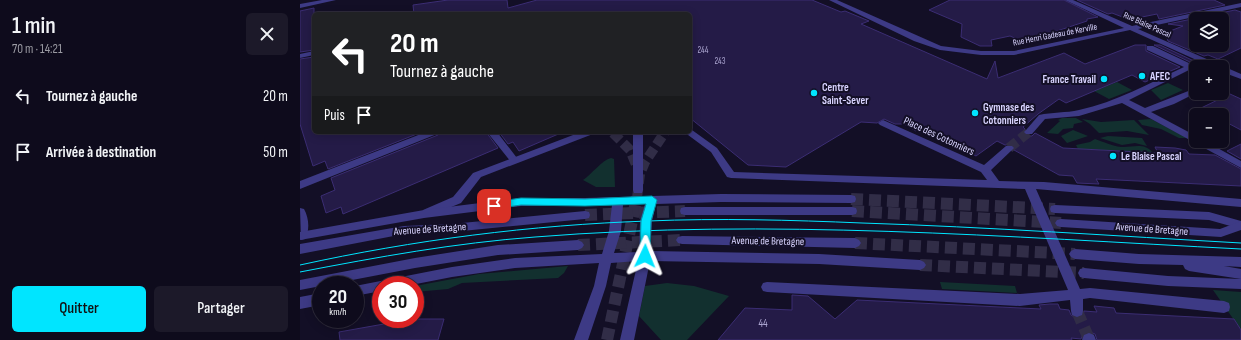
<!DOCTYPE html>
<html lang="fr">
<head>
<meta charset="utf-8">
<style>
  :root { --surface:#0e0b1c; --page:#1c1929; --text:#f1f3f6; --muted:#9b9ba3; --line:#2e2b3b; --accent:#00e5ff }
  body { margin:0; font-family:"Sofia Sans Condensed",sans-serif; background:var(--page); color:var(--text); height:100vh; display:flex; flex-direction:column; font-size:15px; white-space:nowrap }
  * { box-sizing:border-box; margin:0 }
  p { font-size:13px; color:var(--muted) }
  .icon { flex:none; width:22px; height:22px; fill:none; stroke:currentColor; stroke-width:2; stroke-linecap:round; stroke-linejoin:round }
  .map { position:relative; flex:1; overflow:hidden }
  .panel { display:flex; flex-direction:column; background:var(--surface); width:300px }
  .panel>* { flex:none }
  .guide { position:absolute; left:12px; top:12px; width:380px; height:122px; border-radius:6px; box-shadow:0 2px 10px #0003,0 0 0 1px var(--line); background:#202124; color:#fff; overflow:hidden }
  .buttons { position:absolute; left:889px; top:12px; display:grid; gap:8px }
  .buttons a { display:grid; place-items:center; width:40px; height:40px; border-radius:6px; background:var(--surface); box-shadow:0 2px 10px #0003,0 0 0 1px var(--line); font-size:20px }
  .speed { position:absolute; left:12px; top:276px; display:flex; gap:8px; font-size:20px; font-weight:700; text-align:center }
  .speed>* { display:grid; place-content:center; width:52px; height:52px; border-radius:50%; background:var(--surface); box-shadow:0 2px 10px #0003,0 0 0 1px var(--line); line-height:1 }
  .speed small { font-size:10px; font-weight:400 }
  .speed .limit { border:6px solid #d22; background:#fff; color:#111 }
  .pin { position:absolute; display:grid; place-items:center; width:34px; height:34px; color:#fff; margin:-17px; border-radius:8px; box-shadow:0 2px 6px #0006 }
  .me { position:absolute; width:44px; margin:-22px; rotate:2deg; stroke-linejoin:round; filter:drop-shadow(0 0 3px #0008) }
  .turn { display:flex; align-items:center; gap:14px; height:84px; padding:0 12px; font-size:18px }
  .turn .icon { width:52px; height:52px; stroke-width:2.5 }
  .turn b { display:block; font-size:28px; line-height:34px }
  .then { display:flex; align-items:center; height:38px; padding:0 12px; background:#0003; gap:8px; font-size:15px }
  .round { display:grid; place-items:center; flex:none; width:42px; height:42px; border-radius:6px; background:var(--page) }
  .overview { display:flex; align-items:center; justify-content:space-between; height:68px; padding:0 12px }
  h1 { font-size:24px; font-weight:600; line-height:30px }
  .button { display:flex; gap:8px; margin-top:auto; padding:8px 12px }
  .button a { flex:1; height:46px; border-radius:6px; background:var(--accent); color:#111; font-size:16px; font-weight:600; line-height:46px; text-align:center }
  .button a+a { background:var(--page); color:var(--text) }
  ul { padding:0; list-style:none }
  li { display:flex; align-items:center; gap:12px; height:56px; padding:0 12px }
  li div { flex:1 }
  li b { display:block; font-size:15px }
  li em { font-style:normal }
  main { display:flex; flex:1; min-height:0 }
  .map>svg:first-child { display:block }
  .green { fill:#12302f }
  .building { fill:#241b47; stroke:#3b2d73; fill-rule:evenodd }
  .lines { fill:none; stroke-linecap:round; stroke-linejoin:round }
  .pedestrian-tunnel-far1 { stroke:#312d47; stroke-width:10; stroke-dasharray:10 4.5; stroke-linecap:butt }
  .pedestrian-tunnel { stroke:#312d47; stroke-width:12; stroke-dasharray:12 6; stroke-linecap:butt }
  .minor-tunnel-far1 { stroke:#312d47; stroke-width:10; stroke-dasharray:10 4.5; stroke-linecap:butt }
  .minor-tunnel { stroke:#312d47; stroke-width:12; stroke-dasharray:12 6; stroke-linecap:butt }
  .tertiary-tunnel { stroke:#312d47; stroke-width:12; stroke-dasharray:12 6; stroke-linecap:butt }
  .service { fill:#3d3a85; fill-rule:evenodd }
  .pedestrian { fill:#3d3a85; fill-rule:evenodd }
  .minor { fill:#3d3a85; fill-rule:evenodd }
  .tertiary { fill:#3d3a85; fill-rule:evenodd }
  .tram { stroke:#00e5ff; stroke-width:1 }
  .route { fill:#00e5ff; stroke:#0095a6 }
  .poi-dot { fill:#00e5ff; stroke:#130f26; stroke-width:1.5 }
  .labels { text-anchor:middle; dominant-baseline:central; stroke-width:4; stroke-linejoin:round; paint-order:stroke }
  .far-street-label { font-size:9px; fill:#d9d4ff; stroke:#130f26 }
  .number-label { font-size:9px; fill:#aca6d1 }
  .poi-label { font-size:11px; font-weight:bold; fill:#d9d4ff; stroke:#130f26; text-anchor:start }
  .street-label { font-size:11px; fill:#d9d4ff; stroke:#130f26 }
  .near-number-label { font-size:11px; fill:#aca6d1 }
</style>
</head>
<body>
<main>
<section class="panel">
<div class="overview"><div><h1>1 min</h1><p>70 m · 14:21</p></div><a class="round"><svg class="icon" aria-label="close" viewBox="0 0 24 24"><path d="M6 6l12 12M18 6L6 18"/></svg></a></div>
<ul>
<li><svg class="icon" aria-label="left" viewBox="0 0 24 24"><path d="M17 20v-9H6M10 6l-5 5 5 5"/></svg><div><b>Tournez à gauche</b></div><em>20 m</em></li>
<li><svg class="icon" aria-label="arrive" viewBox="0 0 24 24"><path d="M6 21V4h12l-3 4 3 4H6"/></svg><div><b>Arrivée à destination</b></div><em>50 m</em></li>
</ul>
<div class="button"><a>Quitter</a><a>Partager</a></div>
</section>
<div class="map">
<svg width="941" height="340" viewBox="0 0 941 340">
  <rect width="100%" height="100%" fill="#130f26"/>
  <path class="green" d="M817 82 832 90 809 99 794 91Z
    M868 83 883 90 861 100 851 90Z
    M762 118H776L783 122 774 124 773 128 763 129 758 134 747 133 760 121 758 120Z
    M782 119 801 122 834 120 849 135 827 131 799 133 790 124Z
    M851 119 887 138H879L861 129 842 125 838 120Z
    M773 130 788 136 767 143 761 136Z
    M808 136 842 138 847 146 835 143 822 145 800 138Z
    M795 139C804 142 812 146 821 147 831 148 844 142 852 152L778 149 776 145 790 142Z
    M311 158 314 159 315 187H296L283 180C291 175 302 160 311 158Z
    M268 266 264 273 258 278 162 283 148 289 115 292V286L179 274Z
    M640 282 715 286 717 293 642 289Z
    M367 283 394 286 429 296 387 340H361L339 316 345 286Z
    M913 290 941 292V330Z"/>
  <path class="building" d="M148 0H207L208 8 237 0H512L541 12 545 11 569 21 561 24 687 79 695 61 698 78 764 53 785 64 835 45H846V51L880 67 845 82 832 75 766 103 759 99 738 114 723 127 725 129 723 133 726 136H732L735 133 763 148 858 153 855 147 875 148 886 150 889 154 915 155 941 169V186L796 179 799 184 777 183 773 176 759 175 714 150 716 148 712 144 705 145 697 141 676 156 621 126 616 131 604 124H595L584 119 577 123 561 122 486 167 448 165 390 118V14H114L113 5Z
    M650 0H764L798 17 787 19V21L724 42 710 36 691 40 692 46H680L661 37 662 24 629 10Z
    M777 0H914L925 5 859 19 857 14 832 19 825 18 812 13 808 14Z
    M14 8V50L0 52V11Z
    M935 10 941 12V48L918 59 908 55 904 56 868 41 865 33 883 26 868 24ZM896 19H922V45H896Z
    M854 45H860L894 61 890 62Z
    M14 57V132H122L28 169 25 161 13 166 0 124V59Z
    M930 94 941 99V130L922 120V115H911L899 109Z
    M140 132H186L198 148 43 214 41 207 26 213 21 196 35 190 31 178 138 135Z
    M199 132H263L219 151 213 142 208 144Z
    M941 144V159L927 151Z
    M492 295 508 296 535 319 557 300 741 309 739 305 750 304H758L760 309 769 310 771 315 776 318 783 316 784 311 797 312 794 306 814 308 816 313 934 319 941 330V340H797L795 334 790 332 783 334 781 339 771 338 772 340H418L445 308 492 310Z
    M112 319H144L138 340H40L39 332Z"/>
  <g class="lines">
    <path class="pedestrian-tunnel-far1" d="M709 148 729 132"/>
    <path class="pedestrian-tunnel" d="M777 311 789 339"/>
    <path class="minor-tunnel-far1" d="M313 133 330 150 337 167
      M337 198 340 174 345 162 365 132"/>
    <path class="minor-tunnel" d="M551 199 755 209
      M620 265 784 273
      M307 340 337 197"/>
    <path class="tertiary-tunnel" d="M552 211 761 223
      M285 215 385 211
      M555 243 775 254
      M278 245 382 240"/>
    <path class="service" d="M126 132H139L137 134 0 189V181Z
      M187 132H197L217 158 219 160 217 162H211Z
      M0 208 4 209C9 218 10 230 5 239L1 240Z"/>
    <path class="pedestrian" d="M22 0H36L0 8V4Z
      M847 46H853L891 64 897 62 901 64 829 100 845 108 896 88V93L874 104 851 112 896 136V141H905L941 161V168L822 103 779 116 745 119 732 134H726L724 132 726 130 739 115C752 112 766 113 779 110 816 102 850 83 884 67L847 50Z
      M922 74H927L928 76 922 79Z
      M583 120 684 165 706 146H712L714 148 712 150 691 170 699 181 744 182 941 199V207L736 189 780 289 790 288 924 301 929 303 930 307 929 311 924 313 790 298 783 299V311L782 315 777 317 772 315 771 311 770 300 720 306 467 292 463 291 461 287 463 283 467 282 720 294 768 290 725 189 431 178 427 177 411 152 384 132H390V129L392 130 417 148 434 172 687 180 681 172 580 125 578 123Z
      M281 132H295L293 134 181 177 161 203 127 217 123 216 122 213 123 210 153 197 173 173Z
      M333 132H343V190L342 193H334L333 190Z
      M789 333 794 335 796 340H782L784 335Z"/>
    <path class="minor" d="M529 0H537L641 46 681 51H714L824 28 765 0H773L832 26 941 3V7L838 29 941 74V79L922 72V67H912L830 30 714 55H681L640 50 614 41Z
      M14 51V55L0 58V54Z
      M421 194 551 195 555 196 556 199 555 202 551 203 421 202 356 204 352 221 350 251 519 254 620 260 624 262 626 265 624 268 620 270 519 264 350 261 334 340H320L338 261 311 263 306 286 288 340H274L294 286 299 263 215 268 152 277 111 285H81V291L55 296V286L152 267 215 258 302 254 309 231 312 205 221 206 124 218 0 240V232L124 210 221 198H285ZM345 204 340 221 339 252 314 253 321 231 323 205Z
      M755 205 909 212 941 221V229L909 220 755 213 751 212 750 209 751 206Z
      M784 268 868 276 941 279V289L868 286 784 278 780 277 778 273 780 269Z
      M21 293V305L0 309V297Z"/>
    <path class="tertiary" d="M385 207H552L556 208 557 211 556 214 552 215H385L381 214 380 211 381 208Z
      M285 211 289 212 290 215 289 218 285 219 152 232 104 234 0 254V244L104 226 152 224Z
      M761 219 920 229 941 221V230L921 237 761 227 757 226 755 223 757 220Z
      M382 236 555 238 559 240 561 243 559 246 555 248 382 244 378 243 376 240 378 237Z
      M278 240 282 242 284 245 282 248 278 250 198 255 115 268 0 290V280L115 258 198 245Z
      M775 249 839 254 941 257V267L924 266 941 269V279L889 271 885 269 883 265 839 264 775 259 771 257 769 254 771 251Z"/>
    <path class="tram" d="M0 265C114 240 231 225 348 221 419 218 491 220 562 223 688 227 815 236 941 243
      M0 272C78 257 155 243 235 237 470 218 706 237 941 249"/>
  </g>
  <path class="route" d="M352 196 357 200 351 221 350 256 349 259 345 260 341 259 340 256 341 221 346 204 285 206 221 205 194 209 190 206 194 202 221 198 285 199Z"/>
  <g class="poi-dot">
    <circle cx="842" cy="76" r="4"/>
    <circle cx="804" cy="79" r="4"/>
    <circle cx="514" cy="93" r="4"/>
    <circle cx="675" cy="113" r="4"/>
    <circle cx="813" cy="156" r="4"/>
  </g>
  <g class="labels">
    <g class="far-street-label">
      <text transform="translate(847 25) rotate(24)">Rue Blaise Pascal</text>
      <text transform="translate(755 35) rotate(-11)">Rue Henri Gadeau de Kerville</text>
    </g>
    <g class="number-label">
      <text x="403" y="50">244</text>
      <text x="420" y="61">243</text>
    </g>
    <g class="poi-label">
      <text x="850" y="76">AFEC</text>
      <text x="796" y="79" text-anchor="end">France Travail</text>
      <text x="522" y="87">Centre<tspan x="522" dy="13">Saint-Sever</tspan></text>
      <text x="683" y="107">Gymnase des<tspan x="683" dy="13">Cotonniers</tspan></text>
      <text x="821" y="156">Le Blaise Pascal</text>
    </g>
    <g class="street-label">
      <text transform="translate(639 136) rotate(25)">Place des Cotonniers</text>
      <text transform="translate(130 229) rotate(-4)">Avenue de Bretagne</text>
      <text transform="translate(852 229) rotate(4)">Avenue de Bretagne</text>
      <text transform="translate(468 241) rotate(1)">Avenue de Bretagne</text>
    </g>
    <g class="near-number-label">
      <text x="463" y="323">44</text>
    </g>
  </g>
</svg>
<div class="buttons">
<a><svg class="icon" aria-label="layers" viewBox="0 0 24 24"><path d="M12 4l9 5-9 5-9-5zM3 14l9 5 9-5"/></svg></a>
<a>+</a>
<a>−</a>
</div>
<div class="speed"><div>20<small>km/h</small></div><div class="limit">30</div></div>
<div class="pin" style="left:194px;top:206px;background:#d93025"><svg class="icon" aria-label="arrive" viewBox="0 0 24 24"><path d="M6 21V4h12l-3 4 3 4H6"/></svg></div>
<svg class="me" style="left:345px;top:256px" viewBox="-20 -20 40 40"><path d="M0-17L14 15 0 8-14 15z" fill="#00e5ff" stroke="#fff" stroke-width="4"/></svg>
<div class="guide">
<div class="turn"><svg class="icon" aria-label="left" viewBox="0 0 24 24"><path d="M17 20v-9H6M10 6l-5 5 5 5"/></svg><div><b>20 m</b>Tournez à gauche</div></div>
<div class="then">Puis<svg class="icon" aria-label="arrive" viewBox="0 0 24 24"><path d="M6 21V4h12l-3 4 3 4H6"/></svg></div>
</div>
</div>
</main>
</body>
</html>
